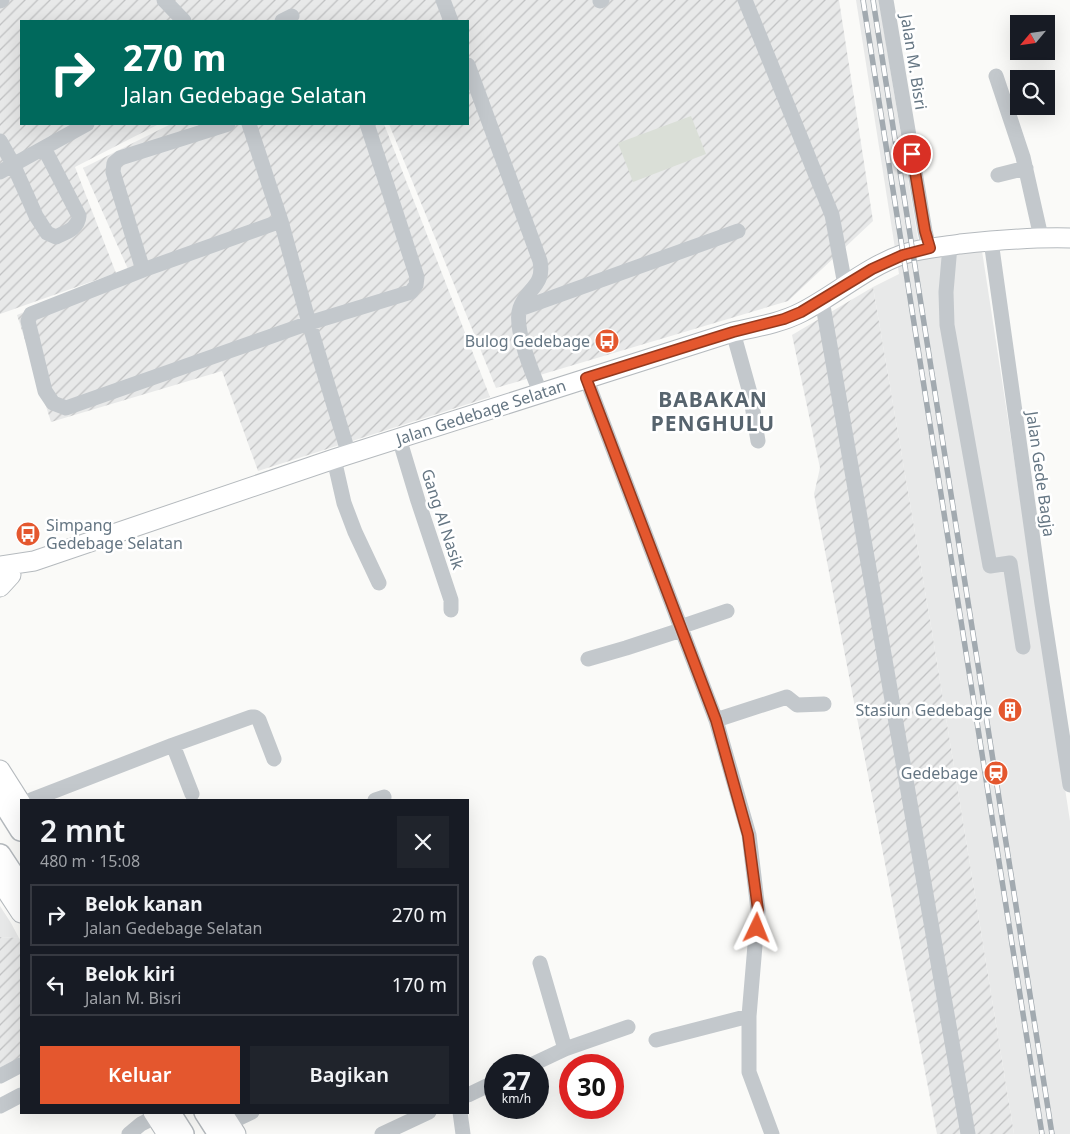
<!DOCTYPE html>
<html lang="id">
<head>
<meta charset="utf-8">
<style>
  :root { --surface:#171b24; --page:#20242c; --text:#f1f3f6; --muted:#9ea1a6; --line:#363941; --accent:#e4572e }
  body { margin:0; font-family:"Noto Sans",sans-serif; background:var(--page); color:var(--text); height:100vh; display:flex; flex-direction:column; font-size:19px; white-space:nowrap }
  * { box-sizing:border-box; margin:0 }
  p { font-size:16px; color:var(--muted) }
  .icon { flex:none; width:28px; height:28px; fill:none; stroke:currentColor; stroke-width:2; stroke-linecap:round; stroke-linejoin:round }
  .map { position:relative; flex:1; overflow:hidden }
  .details { position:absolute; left:20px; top:799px; width:449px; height:315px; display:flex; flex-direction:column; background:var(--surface); border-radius:0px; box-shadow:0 5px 20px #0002 }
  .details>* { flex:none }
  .guide { position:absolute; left:20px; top:20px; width:449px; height:105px; border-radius:0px; box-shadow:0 5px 20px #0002; background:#00695c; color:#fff; overflow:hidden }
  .needle { width:32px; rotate:241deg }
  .tools { position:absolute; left:1010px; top:15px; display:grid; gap:10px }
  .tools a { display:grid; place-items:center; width:45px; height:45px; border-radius:0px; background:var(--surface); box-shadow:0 5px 20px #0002; font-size:25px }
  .speed { position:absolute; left:484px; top:1054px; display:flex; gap:10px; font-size:25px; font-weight:700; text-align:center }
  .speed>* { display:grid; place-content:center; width:65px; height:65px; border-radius:50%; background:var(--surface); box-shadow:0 5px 20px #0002; line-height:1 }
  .speed small { font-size:12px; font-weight:400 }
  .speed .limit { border:8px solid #d22; background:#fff; color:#111 }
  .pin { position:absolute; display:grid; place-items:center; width:42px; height:42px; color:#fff; margin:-21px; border:2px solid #fff; border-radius:50%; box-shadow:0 1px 5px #0007 }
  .me { position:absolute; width:55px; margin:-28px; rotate:2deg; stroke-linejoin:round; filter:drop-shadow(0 0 4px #0008) }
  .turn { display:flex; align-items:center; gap:18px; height:105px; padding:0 20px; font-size:22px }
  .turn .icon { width:65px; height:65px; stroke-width:2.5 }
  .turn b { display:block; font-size:35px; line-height:42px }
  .round { display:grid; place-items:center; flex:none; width:52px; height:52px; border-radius:0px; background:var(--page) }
  .head { display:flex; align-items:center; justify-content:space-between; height:85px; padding:0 20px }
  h1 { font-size:30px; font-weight:600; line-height:38px }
  .cta { display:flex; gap:10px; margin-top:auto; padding:10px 20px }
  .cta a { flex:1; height:58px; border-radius:0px; background:var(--accent); color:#fff; font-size:20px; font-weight:600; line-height:58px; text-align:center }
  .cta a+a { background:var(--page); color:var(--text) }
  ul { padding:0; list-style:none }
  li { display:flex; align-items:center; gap:15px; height:62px; margin:0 10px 8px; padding:0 10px; border:2px solid var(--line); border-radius:0px }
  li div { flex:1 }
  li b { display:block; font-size:19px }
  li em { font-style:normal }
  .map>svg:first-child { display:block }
  .built { fill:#e8e9e9 }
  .industrial { fill:url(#industrial-furrows) }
  .green { fill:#dadfd7 }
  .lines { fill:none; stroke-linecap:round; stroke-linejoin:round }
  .major-casing { stroke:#b5babe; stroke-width:21 }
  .highway-casing { stroke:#b4b9bd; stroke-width:24 }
  .minor { stroke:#c3c8cc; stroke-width:15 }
  .major { stroke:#fff; stroke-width:19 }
  .highway { stroke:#fff; stroke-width:21 }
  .rail-casing { stroke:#a2aab0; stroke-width:5.5 }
  .rail { stroke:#fff; stroke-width:4; stroke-dasharray:11; stroke-linecap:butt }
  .route-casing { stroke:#94391e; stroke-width:12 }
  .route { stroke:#e4572e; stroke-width:9 }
  .labels { text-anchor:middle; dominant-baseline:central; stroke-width:5; stroke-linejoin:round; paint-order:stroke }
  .street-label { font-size:16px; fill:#657683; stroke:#fff }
  .poi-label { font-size:16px; fill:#657683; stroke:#fff; text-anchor:end }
  .district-label { font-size:21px; font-weight:bold; letter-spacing:1px; fill:#57646e; stroke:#fff }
</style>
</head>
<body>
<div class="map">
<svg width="1070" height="1134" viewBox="0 0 1070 1134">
  <defs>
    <pattern id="industrial-furrows" width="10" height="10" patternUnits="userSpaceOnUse" patternTransform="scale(1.25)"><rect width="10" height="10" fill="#e8e9e9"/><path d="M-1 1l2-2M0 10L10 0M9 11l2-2" fill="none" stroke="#c0c1c2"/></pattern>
  </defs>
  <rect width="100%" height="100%" fill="#fafaf8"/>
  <path class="built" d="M856 0H879L921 258 982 251 1070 821V1134H1014L932 632 873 287 899 274Z
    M0 906 11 923 19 938 0 937Z"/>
  <path class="industrial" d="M0 0H839L873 221 788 301 496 388 389 124H468V21H21V124H159L75 167 116 273 0 314Z
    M171 124H384L490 397 258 471 222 371 51 422 17 315 128 269 83 168Z
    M873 287 932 632 1014 1134H937L814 494 820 468 792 335Z
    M0 937 19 938 21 941V1058L0 1069Z"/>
  <path class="green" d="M691 116 706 154 633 182 618 143Z"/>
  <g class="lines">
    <defs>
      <path id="major" d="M0 566 34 561 334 459 733 332C756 327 781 323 802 312 837 294 866 267 904 254 922 248 942 247 960 244 997 240 1033 237 1070 238
        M0 587 11 575
        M0 770 21 803
        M0 881 21 913
        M153 1112 167 1134
        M222 1112 236 1134"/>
      <path id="highway" d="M0 797 21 830
        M0 855 21 887
        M169 1112 183 1134
        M205 1112 219 1134"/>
    </defs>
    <use href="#major" class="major-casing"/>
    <use href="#highway" class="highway-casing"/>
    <path class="minor" d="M164 0 184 21
      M443 0 451 21
      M745 0 832 215 845 285
      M886 0 925 231 929 248
      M0 1 2 0
      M600 1 602 0
      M282 21 292 16
      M468 65 540 261C545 286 527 288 520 308 513 327 533 375 541 394
      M996 76 1023 157 1041 237
      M249 124 281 221 309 323 349 455
      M0 141 13 164 36 216 47 233 56 237C66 232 78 229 79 216L44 148
      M0 172 87 124
      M998 175 1026 168
      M281 221 143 270 31 314 28 321 45 391 53 403 66 408 309 323 411 292 416 285 417 277 367 124
      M991 241 1042 604 1070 785
      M950 246 946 292 947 325 990 566 1010 563 1023 647
      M143 270 113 172 114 163 120 158 228 124
      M822 300 968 1134
      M520 309 738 231
      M733 332 750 393 758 441
      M586 378 716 720 749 835 758 910 749 1016V1072L772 1134
      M399 438 418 501 451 600V610
      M334 459 344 503 355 532 379 583
      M680 627 727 611
      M588 659 626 648 681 630
      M716 720 787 697 797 705 824 704
      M173 745 192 794
      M31 800 173 745 251 717H255L259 720 274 759
      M375 800 384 797
      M540 963 565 1049
      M656 1040 749 1016
      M531 1065 565 1049 628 1027
      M0 1076 21 1065
      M468 1095 495 1082
      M0 1106 21 1095
      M460 1112 463 1134
      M229 1123 252 1112
      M129 1134 141 1124 155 1117
      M382 1134 429 1112"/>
    <use href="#major" class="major"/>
    <use href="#highway" class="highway"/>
    <defs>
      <path id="rail" d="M863 0 1042 1134
        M873 0 1052 1134"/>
    </defs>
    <use href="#rail" class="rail-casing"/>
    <use href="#rail" class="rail"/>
  </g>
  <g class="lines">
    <defs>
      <path id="route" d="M757 928 758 910 748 835 716 720 586 378 733 332 784 319 801 312 872 269 903 255 930 248 925 231 912 154"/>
    </defs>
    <use href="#route" class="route-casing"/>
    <use href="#route" class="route"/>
  </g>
  <defs>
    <symbol id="bus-disc" viewBox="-11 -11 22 22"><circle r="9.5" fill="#e4572e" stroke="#fff"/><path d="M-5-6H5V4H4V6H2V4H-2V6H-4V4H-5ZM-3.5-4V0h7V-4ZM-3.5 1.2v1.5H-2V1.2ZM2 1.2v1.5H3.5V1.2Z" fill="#fff"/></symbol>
    <symbol id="building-disc" viewBox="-11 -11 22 22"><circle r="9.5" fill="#e4572e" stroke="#fff"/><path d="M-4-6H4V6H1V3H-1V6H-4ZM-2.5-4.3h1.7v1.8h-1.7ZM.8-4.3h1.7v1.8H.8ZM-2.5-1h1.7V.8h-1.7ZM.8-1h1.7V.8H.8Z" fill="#fff"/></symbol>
    <symbol id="station-disc" viewBox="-11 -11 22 22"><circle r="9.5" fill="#e4572e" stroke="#fff"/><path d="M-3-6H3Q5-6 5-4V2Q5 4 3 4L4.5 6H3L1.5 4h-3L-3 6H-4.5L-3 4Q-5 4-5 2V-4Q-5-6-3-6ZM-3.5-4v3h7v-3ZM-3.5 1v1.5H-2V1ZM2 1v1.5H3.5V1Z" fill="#fff"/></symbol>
  </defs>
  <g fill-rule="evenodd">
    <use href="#bus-disc" x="593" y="327" width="28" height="28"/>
    <use href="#bus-disc" x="14" y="520" width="28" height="28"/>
    <use href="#building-disc" x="996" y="696" width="28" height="28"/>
    <use href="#station-disc" x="982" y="759" width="28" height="28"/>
  </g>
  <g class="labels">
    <g class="street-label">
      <text transform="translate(914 62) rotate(81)">Jalan M. Bisri</text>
      <text transform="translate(481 412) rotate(-18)">Jalan Gedebage Selatan</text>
      <text transform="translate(1041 474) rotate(82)">Jalan Gede Bagja</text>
      <text transform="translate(443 519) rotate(72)">Gang Al Nasik</text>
    </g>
    <g class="poi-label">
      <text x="590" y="341">Bulog Gedebage</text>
      <text x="46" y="525" text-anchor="start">Simpang<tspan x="46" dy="18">Gedebage Selatan</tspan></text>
      <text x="992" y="710">Stasiun Gedebage</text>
      <text x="978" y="773">Gedebage</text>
    </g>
    <g class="district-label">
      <text x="713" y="399">BABAKAN<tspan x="713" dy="24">PENGHULU</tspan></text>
    </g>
  </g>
</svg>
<div class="tools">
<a><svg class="needle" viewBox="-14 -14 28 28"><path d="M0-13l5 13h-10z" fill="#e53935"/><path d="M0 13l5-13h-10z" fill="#9ea1a6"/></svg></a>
<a><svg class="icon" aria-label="search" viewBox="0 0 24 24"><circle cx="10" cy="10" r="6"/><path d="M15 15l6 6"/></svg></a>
</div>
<div class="speed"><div>27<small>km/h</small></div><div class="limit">30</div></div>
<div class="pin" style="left:912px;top:154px;background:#d93025"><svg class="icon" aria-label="arrive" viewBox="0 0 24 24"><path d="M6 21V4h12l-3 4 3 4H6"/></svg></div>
<svg class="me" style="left:757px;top:928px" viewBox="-20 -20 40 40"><path d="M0-17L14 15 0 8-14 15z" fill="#e4572e" stroke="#fff" stroke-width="4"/></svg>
<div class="guide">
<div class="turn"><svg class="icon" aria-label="right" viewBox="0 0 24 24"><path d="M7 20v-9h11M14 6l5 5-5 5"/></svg><div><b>270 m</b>Jalan Gedebage Selatan</div></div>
</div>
<section class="details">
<div class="head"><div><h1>2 mnt</h1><p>480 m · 15:08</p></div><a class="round"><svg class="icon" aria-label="close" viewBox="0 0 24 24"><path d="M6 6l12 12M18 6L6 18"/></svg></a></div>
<ul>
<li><svg class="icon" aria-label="right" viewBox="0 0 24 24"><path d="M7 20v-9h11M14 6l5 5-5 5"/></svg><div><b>Belok kanan</b><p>Jalan Gedebage Selatan</p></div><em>270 m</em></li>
<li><svg class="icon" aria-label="left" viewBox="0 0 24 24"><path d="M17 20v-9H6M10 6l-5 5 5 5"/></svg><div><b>Belok kiri</b><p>Jalan M. Bisri</p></div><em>170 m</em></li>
</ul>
<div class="cta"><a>Keluar</a><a>Bagikan</a></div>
</section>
</div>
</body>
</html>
